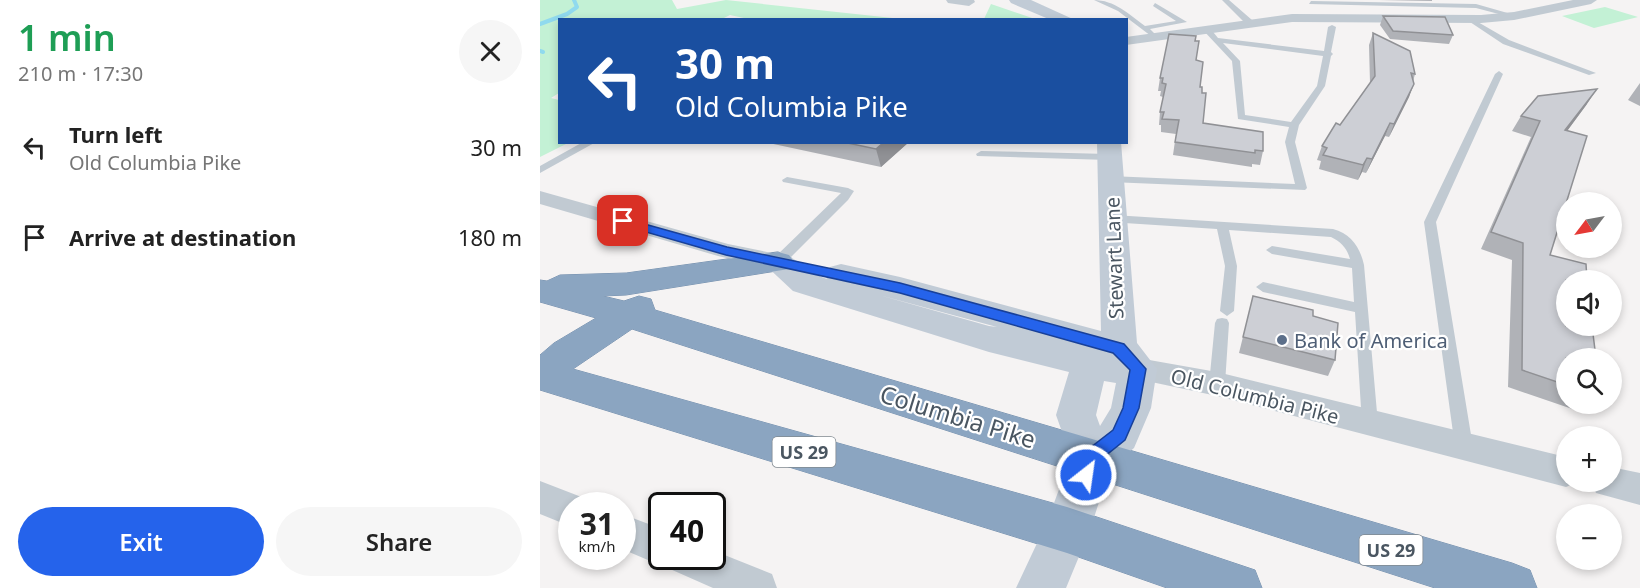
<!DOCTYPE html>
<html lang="en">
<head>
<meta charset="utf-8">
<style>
  :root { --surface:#fff; --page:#f6f6f6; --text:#222; --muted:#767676; --accent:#2563eb }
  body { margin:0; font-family:"Noto Sans",sans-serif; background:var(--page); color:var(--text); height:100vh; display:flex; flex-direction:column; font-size:22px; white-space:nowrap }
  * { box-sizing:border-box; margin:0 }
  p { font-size:20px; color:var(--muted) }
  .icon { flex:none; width:33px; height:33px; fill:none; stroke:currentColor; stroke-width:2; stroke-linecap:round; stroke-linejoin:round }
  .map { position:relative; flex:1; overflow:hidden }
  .details { display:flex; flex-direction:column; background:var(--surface); width:540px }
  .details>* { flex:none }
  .guide { position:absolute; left:18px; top:18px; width:570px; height:126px; border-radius:0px; box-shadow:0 3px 9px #0003; background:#1a4fa0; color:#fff; overflow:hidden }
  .needle { width:39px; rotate:238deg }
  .fabs { position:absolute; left:1016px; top:192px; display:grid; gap:12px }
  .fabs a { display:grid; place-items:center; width:66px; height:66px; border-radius:50%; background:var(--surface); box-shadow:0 3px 9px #0003; font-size:30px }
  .speed { position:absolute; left:18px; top:492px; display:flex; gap:12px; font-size:30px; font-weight:700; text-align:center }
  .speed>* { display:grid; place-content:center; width:78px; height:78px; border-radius:50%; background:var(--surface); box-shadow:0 3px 9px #0003; line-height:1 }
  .speed small { font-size:15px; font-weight:400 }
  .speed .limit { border:3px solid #111; border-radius:9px; background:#fff; color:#111 }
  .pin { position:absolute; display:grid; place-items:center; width:51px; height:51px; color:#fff; margin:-26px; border-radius:12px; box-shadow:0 3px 9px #0006 }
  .me { position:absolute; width:66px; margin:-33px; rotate:30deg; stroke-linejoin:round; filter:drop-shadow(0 0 4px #0008) }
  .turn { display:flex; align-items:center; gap:21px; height:126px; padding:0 18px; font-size:27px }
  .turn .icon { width:78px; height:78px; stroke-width:2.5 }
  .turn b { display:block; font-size:42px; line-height:51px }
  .round { display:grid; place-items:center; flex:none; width:63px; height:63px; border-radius:32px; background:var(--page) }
  .head { display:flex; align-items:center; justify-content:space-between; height:102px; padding:0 18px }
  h1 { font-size:36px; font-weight:600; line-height:45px; color:#1e9e55 }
  .action { display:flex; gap:12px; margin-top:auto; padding:12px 18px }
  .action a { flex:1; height:69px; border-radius:36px; background:var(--accent); color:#fff; font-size:24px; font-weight:600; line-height:69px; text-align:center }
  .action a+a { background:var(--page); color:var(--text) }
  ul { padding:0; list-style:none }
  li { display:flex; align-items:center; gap:18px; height:90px; padding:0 18px }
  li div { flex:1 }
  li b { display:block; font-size:22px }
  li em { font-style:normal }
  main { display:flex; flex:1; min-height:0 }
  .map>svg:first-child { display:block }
  .green { fill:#c3f1d5 }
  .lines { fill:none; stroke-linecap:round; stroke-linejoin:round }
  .stream { stroke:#90daee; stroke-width:4 }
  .highway-casing { stroke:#7690ad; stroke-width:1 }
  .lane { fill:#c1cad2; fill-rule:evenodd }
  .street { fill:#c1cad2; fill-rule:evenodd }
  .secondary { fill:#c1cbd6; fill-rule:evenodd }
  .highway { fill:#8ba5c1; fill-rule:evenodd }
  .wall { fill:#b0b2b7 }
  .shaded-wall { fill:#909195 }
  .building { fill:#cdcfd5; stroke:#909195; stroke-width:1.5 }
  .route { fill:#2563eb; stroke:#184099; stroke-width:1.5 }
  .service-dot { fill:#5c6f8a; stroke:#fff; stroke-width:2 }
  .labels { text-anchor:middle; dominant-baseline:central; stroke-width:4.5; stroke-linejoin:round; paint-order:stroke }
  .shield { fill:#fff; stroke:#808990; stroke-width:1.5 }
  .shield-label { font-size:18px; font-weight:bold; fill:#4a5661 }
  .street-label { font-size:20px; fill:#4a5661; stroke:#fff }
  .service-label { font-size:20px; fill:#4e5e75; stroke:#fff; text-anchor:start }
  .near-street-label { font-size:24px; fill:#4a5661; stroke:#fff }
</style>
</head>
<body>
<main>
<section class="details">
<div class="head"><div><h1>1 min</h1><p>210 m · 17:30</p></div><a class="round"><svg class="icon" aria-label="close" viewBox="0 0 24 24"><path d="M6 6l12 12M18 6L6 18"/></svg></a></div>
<ul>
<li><svg class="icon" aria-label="left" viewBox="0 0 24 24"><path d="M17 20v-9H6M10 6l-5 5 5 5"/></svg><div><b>Turn left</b><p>Old Columbia Pike</p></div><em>30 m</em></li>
<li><svg class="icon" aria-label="arrive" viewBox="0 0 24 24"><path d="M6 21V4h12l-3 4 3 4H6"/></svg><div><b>Arrive at destination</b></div><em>180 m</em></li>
</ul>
<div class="action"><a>Exit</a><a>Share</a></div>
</section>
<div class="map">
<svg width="1100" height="588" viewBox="0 0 1100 588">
  <rect width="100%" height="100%" fill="#f5f3f3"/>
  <path class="green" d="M0 0H132L137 9 186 0 362 19 213 20 190 15 180 20H20L19 93 11 98 19 100 20 142 28 143 0 157Z
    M451 4 495 19H444Z
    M1065 7 1098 17 1054 28 1022 16Z"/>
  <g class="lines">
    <path class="stream" d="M0 24 27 14 37 7 34 0
      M0 51 3 52"/>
    <defs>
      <path id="highway" d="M238 252 249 255 254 262 249 269 86 295 63 296 84 301 99 296 111 299 115 310 972 563 990 570 997 588H895L92 329 33 369 527 507 715 570 722 588H627L527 553 0 390V355L14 343 56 318 0 302V280L7 281 20 275 86 273Z"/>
    </defs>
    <use href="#highway" class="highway-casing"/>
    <path class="lane" d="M554 0C574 0 589 14 605 26L636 21 613 6 615 3 647 22 610 29 615 34 611 36 578 11Z
      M682 0H689L712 20V24H706Z
      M771 1 936 4 978 16 974 18 936 8 769 4Z
      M927 18H931L969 40 1056 73 1049 75 963 44 927 20Z
      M792 25 796 27 791 52 793 54 791 56 785 86 759 125 755 142 767 188 765 190 570 182 565 179 570 176 755 184 745 142 749 127 698 119 692 61 662 29 669 27 678 38 784 51 788 27ZM683 43 783 56 777 86 751 122 705 115 700 61Z
      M959 71 963 74 896 222 933 447 930 452 924 455 918 452 915 447 884 222 955 74Z
      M43 142H56L0 173V166Z
      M441 151 569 154 574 157 569 160 437 156 436 154Z
      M247 177 308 188 314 191 308 200 243 265 238 266 232 262 233 259 301 193 243 182 242 180Z
      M573 215 793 229C811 234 820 247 824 265L838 424 836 429 830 431 824 429 822 424 815 312 723 292 716 287 723 282 814 302 812 268 732 254 726 250 732 246 810 259C807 248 801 242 791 237L689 230 697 266 694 311 687 316 680 311 685 266 677 229 569 222 567 219Z
      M682 318 687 319 689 323 685 384 683 388 677 390 671 388 669 384 675 323 677 319Z"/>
    <path class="street" d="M406 0H434L435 2 429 6 408 3Z
      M1033 0H1057L1051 4 974 20 941 23 752 22 586 45V37L752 14 941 15 974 12Z
      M0 191 188 244 247 256 250 262 247 268 238 270 178 256 0 204Z
      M598 358 677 372 1026 457V482H1038L1026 487 677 396 588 377 584 369 588 361Z
      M1071 467 1100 473V505L1056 493 1051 482H1071Z
      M0 481 44 498 48 506H32V527L0 514Z
      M82 514 122 529V556H172V550L232 574 237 588H173L130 569 128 564 122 566 82 549Z"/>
    <path class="secondary" d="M469 0H491L535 20H511L471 3Z
      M557 142H581L597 343 617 369 611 408 594 448 570 468 550 530 526 588H476L507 522 531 457 516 415 529 372 449 352 253 291 222 262 227 255C252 248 265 272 287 279L285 275 290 267 301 264 360 277 561 331ZM339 295 457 327 449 326ZM564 381 576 383 571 408 560 426 556 415Z"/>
    <use href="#highway" class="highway"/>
  </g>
  <path class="wall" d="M839 0H892V1Z
    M843 16 913 35 909 44 850 39 840 25Z
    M833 33 875 74 869 97 849 137 845 136 826 173 822 172 818 180 779 169 781 161 777 160 782 146 800 125 830 83 829 45Z
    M657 60 660 87 662 93 663 123 723 151 720 165 712 164V167L633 155 636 134 621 132V125H619L620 112 623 97 620 96 621 91H618L620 78Z
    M1100 83V106L1088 100Z
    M1047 104 1027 131 1010 255 1026 358V404H1053L1044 413 968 387 972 260 941 249 991 137 972 131 981 116Z
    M224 142H369L341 167Z
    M713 296 773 316 795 360 788 376 699 353Z"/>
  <path class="shaded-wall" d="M874 84 869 97 849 137 854 124Z
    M1057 89 1047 104 1016 146 1025 130Z
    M850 123 845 136 826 173 832 159Z
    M344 142H369L341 167 336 149Z
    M827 158 822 172 818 180 823 165Z"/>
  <path class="building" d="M843 16 905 17 913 35 853 31Z
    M833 33 870 51 875 74 871 73 874 84 854 124 850 123 832 159 827 158 823 165 783 155 787 148 782 146 796 123 800 125 835 76Z
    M629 34 656 36 655 41H659L656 60 663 62 660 87H662V93H666L663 123 723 132V151L715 150V153L635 142 639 120 622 119 624 112H620L626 84 622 83 623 78H620Z
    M1057 89 1025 130 1047 136 1010 255 1046 264 1047 280H1026V326H1052L1056 358H1026V385L982 370 983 243 951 232 1000 121 981 116 998 96Z
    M303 142H344L336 149Z
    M713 296 773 310V316L798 323 795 360 703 337Z"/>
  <path class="route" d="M83 218 187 247 360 283 584 344 606 369 599 408 585 440 559 461 552 481 546 483 540 481 537 475 546 451 573 430 583 408 590 370 573 353 360 293 186 255 78 224 77 221Z"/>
  <circle class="service-dot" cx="742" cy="340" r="6"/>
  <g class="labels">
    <g class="shield">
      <rect x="232.5" y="437" width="63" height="30" rx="4.5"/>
      <rect x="819.5" y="535" width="63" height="30" rx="4.5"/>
    </g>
    <g class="shield-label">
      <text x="264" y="452">US 29</text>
      <text x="851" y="550">US 29</text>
    </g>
    <g class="street-label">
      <text transform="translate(574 258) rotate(-92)">Stewart Lane</text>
      <text transform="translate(715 396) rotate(14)">Old Columbia Pike</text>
    </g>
    <g class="service-label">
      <text x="754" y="340">Bank of America</text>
    </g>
    <g class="near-street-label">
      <text transform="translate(418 416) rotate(17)">Columbia Pike</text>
    </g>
  </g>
</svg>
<div class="fabs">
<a><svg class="needle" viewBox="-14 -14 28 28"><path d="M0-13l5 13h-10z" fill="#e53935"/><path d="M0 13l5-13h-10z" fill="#767676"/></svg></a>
<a><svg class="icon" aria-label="sound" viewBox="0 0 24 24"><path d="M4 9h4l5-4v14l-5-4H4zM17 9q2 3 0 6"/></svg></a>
<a><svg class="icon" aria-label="search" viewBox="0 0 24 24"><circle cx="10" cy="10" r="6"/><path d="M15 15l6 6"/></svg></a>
<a>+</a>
<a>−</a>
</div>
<div class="speed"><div>31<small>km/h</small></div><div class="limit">40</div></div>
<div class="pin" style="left:83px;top:221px;background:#d93025"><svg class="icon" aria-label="arrive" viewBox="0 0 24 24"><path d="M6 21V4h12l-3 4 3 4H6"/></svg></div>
<svg class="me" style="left:546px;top:475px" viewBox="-20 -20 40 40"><circle r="17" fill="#2563eb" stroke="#fff" stroke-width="3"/><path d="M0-11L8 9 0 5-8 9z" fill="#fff"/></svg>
<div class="guide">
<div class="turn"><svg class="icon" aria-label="left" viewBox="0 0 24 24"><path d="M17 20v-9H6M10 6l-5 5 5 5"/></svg><div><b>30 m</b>Old Columbia Pike</div></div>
</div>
</div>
</main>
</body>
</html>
